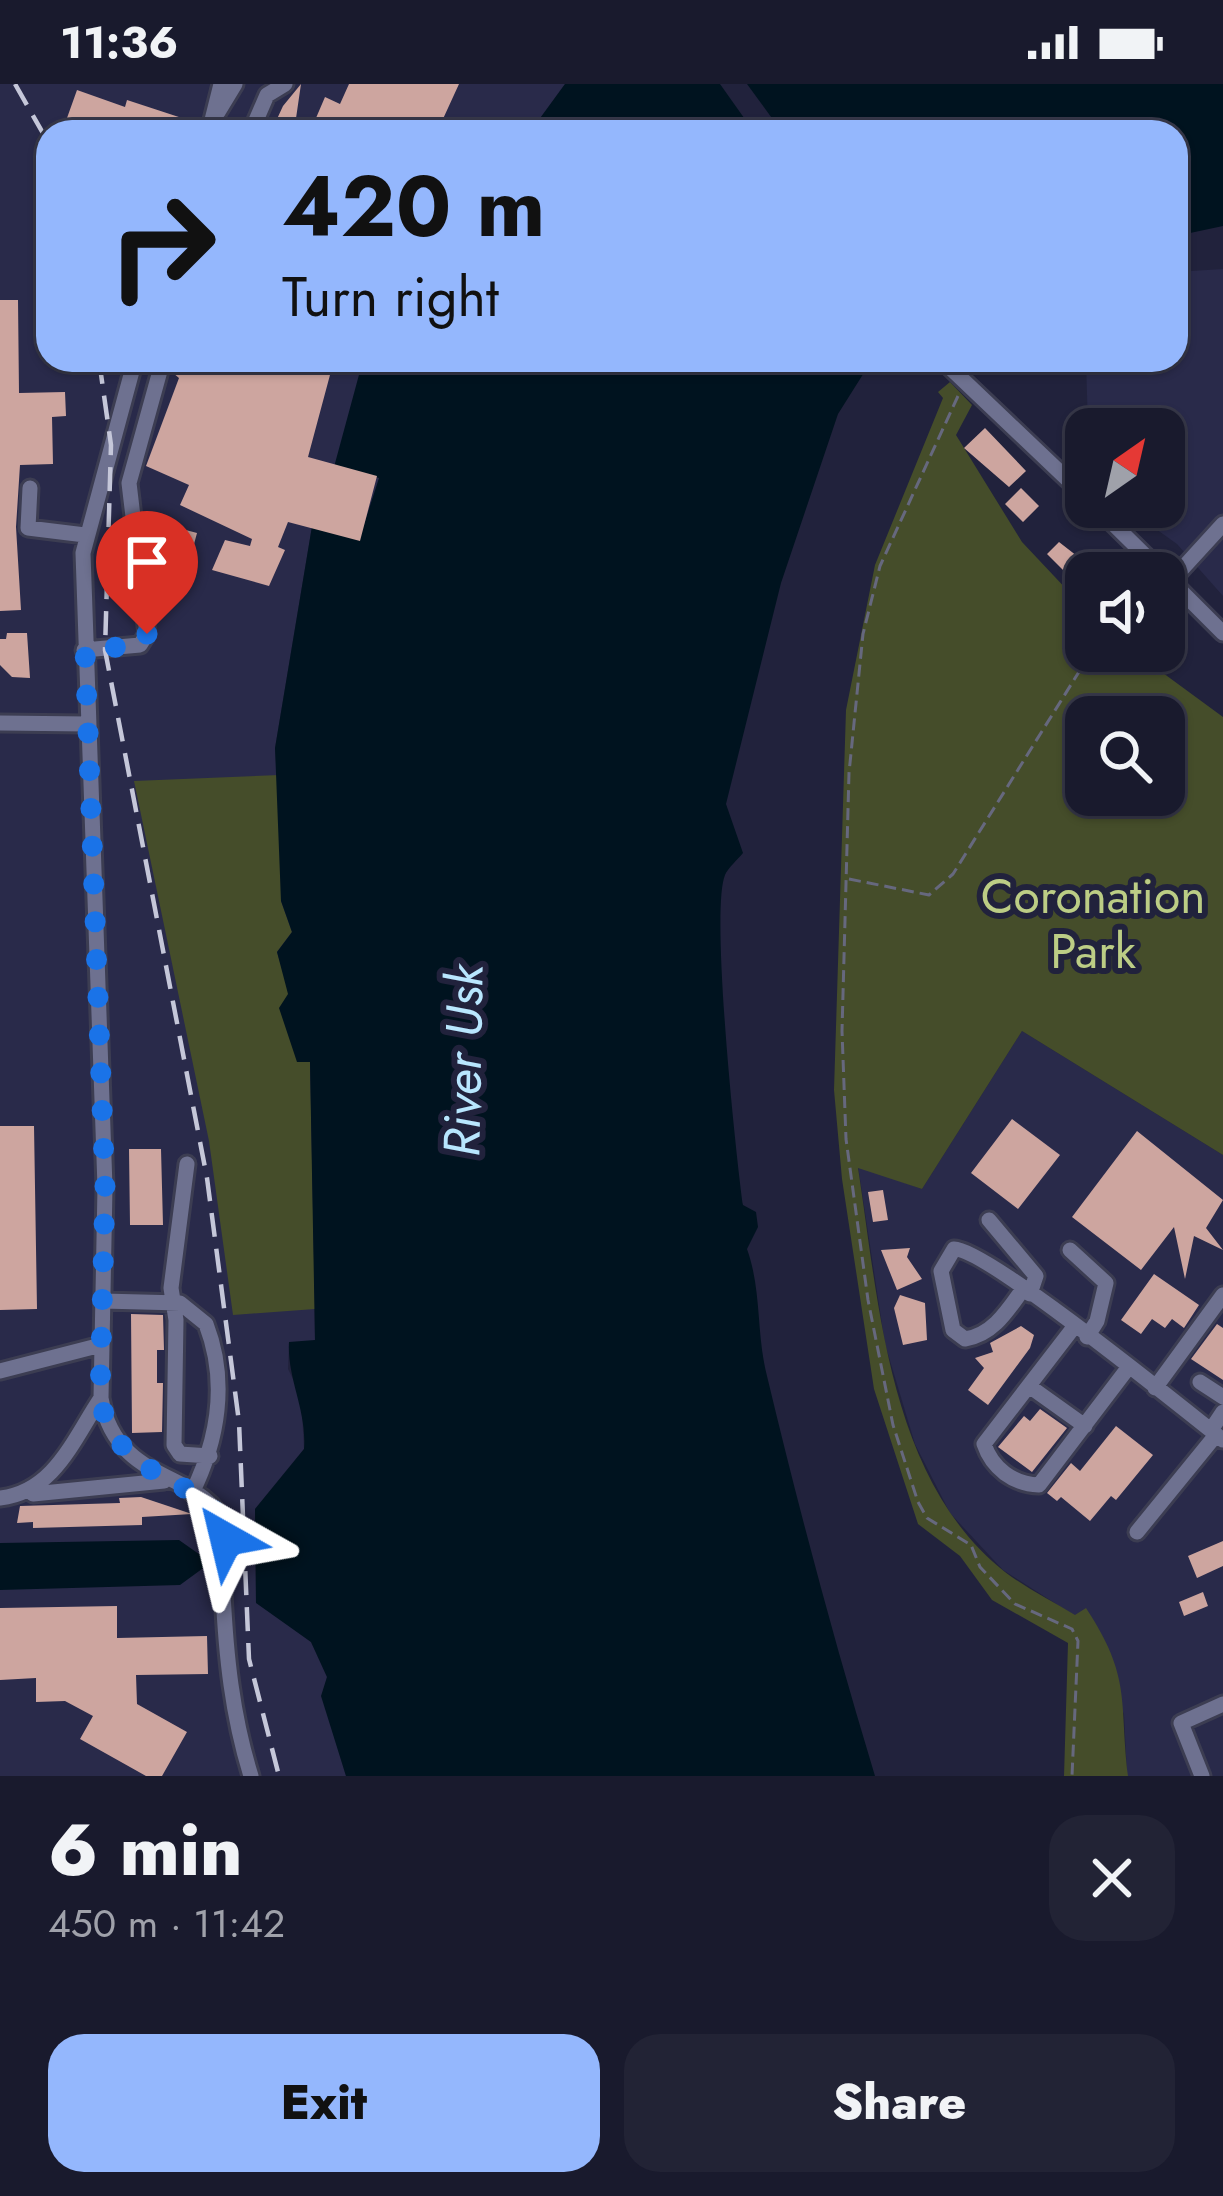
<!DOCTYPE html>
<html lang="en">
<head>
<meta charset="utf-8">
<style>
  :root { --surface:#191a2d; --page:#222335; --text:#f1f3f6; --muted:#9fa1aa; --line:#373849; --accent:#94b7fd }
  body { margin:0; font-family:Jost,sans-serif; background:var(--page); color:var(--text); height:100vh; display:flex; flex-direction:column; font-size:45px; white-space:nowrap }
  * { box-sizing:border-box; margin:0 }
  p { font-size:39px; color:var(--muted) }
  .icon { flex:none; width:66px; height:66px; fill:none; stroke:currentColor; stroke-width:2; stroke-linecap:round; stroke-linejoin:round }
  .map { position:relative; height:1692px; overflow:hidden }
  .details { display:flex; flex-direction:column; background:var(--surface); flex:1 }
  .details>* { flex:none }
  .top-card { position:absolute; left:36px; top:36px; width:1152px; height:252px; border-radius:36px; box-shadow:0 3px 9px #0004,0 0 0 3px var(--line); background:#94b7fd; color:#111; overflow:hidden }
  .needle { width:78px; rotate:34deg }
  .tools { position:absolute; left:1065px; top:324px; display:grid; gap:24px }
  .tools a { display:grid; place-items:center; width:120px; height:120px; border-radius:24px; background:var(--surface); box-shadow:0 3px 9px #0004,0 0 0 3px var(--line); font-size:60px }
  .pin { position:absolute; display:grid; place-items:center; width:102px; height:102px; color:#fff; margin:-123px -51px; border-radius:50% 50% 50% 0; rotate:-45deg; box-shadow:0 0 12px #0007 }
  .pin .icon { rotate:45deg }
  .me { position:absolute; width:132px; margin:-66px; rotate:323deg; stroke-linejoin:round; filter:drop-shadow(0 0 9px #0008) }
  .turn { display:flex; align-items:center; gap:42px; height:252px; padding:0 48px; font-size:54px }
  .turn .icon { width:156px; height:156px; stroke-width:2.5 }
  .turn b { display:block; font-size:84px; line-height:102px }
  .round { display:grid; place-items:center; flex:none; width:126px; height:126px; border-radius:36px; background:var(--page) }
  .head { display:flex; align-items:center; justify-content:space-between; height:204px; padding:0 48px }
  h1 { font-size:72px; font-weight:800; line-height:90px }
  .action { display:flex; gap:24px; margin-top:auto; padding:24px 48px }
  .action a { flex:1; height:138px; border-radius:36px; background:var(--accent); color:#111; font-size:48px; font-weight:800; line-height:138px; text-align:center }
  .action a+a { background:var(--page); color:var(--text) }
  .status { display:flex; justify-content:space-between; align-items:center; height:84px; padding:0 60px; background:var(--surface); direction:ltr }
  .status svg { height:33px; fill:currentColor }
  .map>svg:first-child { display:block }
  .built { fill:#292a4a }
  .green { fill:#454d2a; fill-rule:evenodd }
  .water { fill:#00131f }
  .pier { fill:#21223c }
  .building { fill:#cda59f }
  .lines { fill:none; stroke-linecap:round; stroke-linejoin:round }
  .minor-casing { stroke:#3c3d52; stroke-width:21 }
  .path { stroke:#66687e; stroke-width:3; stroke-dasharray:12 6; stroke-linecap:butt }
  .minor { stroke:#6e7190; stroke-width:15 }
  .rail { stroke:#c5c7d9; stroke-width:4.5; stroke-dasharray:24 12; stroke-linecap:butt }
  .route { stroke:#1a73e8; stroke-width:21; stroke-dasharray:0 37.8 }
  .labels { text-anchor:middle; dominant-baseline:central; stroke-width:12; stroke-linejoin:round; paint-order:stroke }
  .park-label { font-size:48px; fill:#bccd85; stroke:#21223c }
  .water-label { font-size:51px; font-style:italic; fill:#b8e6fe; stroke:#21223c }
</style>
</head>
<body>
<div class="status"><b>11:36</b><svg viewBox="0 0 49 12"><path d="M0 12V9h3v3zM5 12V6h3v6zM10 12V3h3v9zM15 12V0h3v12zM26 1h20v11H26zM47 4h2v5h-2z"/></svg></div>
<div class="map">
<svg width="1223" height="1692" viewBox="0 0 1223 1692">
  <rect width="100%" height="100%" fill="#21223c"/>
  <path class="built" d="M0 0H565L530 48H48V276H363L360 283 380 393 359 457 312 443 275 664 284 797 310 977 315 1257 289 1259 288 1285 301 1311 304 1365 255 1425 256 1518 311 1558 327 1593 322 1612 346 1692H0Z
    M1223 185V512L1177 460 1125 423H1164V345H1088L1086 276H1176V188Z
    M1022 947 1223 1071V1692H1127L1124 1630 1075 1532 1003 1486 950 1429 915 1360 885 1260 858 1082 922 1105Z"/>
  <path class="green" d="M950 298 972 321 956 351 1022 458 1086 526V567H1133L1223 633V1071L1022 947 922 1105 858 1084C879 1218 888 1396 1005 1488 1026 1504 1052 1517 1075 1531L1086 1524C1132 1594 1119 1616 1128 1692H1064L1068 1559 992 1516 960 1472 918 1440 874 1305 842 1095 834 1006 846 626 875 481 943 314 938 308ZM1086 633H1164V711H1086Z
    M280 691 281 817 292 848 277 868 310 977 315 1225 233 1231 209 1057 134 697Z"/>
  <path class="water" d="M565 0H1223V142L1176 152V48H530Z
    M363 276H872L838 330 781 499 726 720 743 769C738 775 728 784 725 791 710 827 736 1071 743 1121L756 1128 758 1143 747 1165C762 1207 756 1249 767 1292 799 1426 835 1560 875 1692H346L321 1612 327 1593 311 1558 256 1519 255 1425 304 1365C307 1326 287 1295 289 1258L315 1256 310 978H297L279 924 288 910 277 868 292 848 281 817 275 664 312 442 359 456 379 394 334 383Z
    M179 1456 206 1475V1482L180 1501 0 1506V1459Z"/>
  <path class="pier" d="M720 0H747L782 48H754Z"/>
  <path class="building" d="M301 0 294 48H271L283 22Z
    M349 0H459L437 48H310L325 13 340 20Z
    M77 6 125 23 127 16 188 36 184 48H105L67 34Z
    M0 216H18L19 309 65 308 66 332 52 333 53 380 20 381 16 443 21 526 0 527Z
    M176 276H334L308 373 377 392 360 457 288 438 278 463 285 466 269 502 212 486 225 456 250 462 252 455 180 421 189 401 146 382 179 294 173 289Z
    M985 344 1026 387 1009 403 964 364Z
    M1021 404 1039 422 1023 438 1005 420Z
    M167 441 197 449 190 475 162 462Z
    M1059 458 1077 472 1063 486 1047 470Z
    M1107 465 1124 489H1077Z
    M7 549H27L30 594 12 593 0 581V555H6Z
    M1012 1035 1060 1071 1018 1125 971 1089Z
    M0 1042H34L37 1225 0 1226Z
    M1137 1047 1223 1116 1206 1144 1223 1166 1194 1152 1185 1195 1174 1143 1141 1186 1072 1133Z
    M129 1065H161L163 1141H130Z
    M883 1106 888 1136 873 1138 868 1108Z
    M910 1164 907 1173 922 1195 897 1206 881 1166Z
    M1154 1190 1199 1221 1184 1244 1172 1235 1165 1244 1152 1235 1141 1250 1121 1236Z
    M900 1211 925 1219 927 1256 903 1261 894 1224Z
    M131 1230 163 1231 164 1266H157V1299H163L162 1348 132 1349Z
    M1217 1240 1223 1244V1296L1191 1275Z
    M1021 1242 1034 1251 1030 1264 988 1321 968 1306 984 1284 975 1274 993 1268 990 1259Z
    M1040 1325 1067 1344 1032 1388 998 1363 1024 1332 1030 1337Z
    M1116 1342 1153 1371 1116 1416 1111 1412 1090 1437 1061 1413 1057 1417 1047 1409 1071 1379 1080 1387Z
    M141 1413 192 1430 142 1433V1441L33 1444V1438L17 1439 20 1422 120 1419 119 1414Z
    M1223 1457V1482L1197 1494 1188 1472Z
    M1203 1508 1208 1522 1184 1532 1179 1518Z
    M117 1522V1554L207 1552 208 1590 136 1591 137 1620 187 1648 162 1692H146L80 1655 93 1632 65 1617 36 1618V1594L0 1596V1524Z"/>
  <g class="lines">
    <defs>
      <path id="minor" d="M218 28 235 0
        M209 48 221 0
        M251 48 267 11 285 0
        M135 276 83 469 105 1103 101 1314C117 1404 205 1385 224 1442 230 1462 222 1487 223 1508 226 1571 232 1631 251 1692
        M942 276 1086 413
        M30 404 28 444 85 451
        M1096 423 1163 489
        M1164 490 1223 549
        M1171 497 1223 440
        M84 566 140 561 147 550 129 399 163 276
        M0 639 87 640
        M187 1080 171 1204 176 1236 174 1361 180 1370 210 1372
        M989 1136 1036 1192 1030 1210
        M1070 1166 1106 1199 1097 1237 1087 1253
        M1023 1205C1008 1226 993 1251 965 1255L953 1246 941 1187 954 1165C984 1163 1185 1326 1223 1356
        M103 1217 180 1219 206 1240C228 1297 218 1356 192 1409
        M1074 1243 984 1360C992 1384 1013 1400 1039 1401L1128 1284
        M0 1287 101 1261
        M1200 1298 1223 1313
        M1029 1302 1085 1342
        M1155 1304 1223 1211
        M1211 1346 1223 1328
        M33 1410 164 1397
        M0 1414C54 1408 73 1356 101 1314
        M1137 1448 1216 1351
        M1202 1692 1181 1639 1223 1620"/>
    </defs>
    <use href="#minor" class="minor-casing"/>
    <path class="path" d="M958 312 880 482 863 550 849 689 842 947 846 1055 868 1216 893 1341 918 1418 927 1434 971 1461 980 1483 1015 1520 1072 1545 1078 1557 1072 1692
      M849 795 929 811 953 790 1092 567"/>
    <use href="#minor" class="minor"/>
    <path class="rail" d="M15 0 48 58
      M99 276 111 361 105 566 207 1094 239 1338 249 1575 279 1692"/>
  </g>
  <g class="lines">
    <path class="route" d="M147 550 140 561 85 566 105 1103 100 1314C118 1407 218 1389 226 1455"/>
  </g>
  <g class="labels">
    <g class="park-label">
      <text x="1093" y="812">Coronation<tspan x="1093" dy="55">Park</tspan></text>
    </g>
    <g class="water-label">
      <text transform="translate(463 977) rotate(-89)">River Usk</text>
    </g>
  </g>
</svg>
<div class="tools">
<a><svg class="needle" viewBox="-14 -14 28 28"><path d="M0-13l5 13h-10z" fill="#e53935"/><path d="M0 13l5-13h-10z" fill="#9fa1aa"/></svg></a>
<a><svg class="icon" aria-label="sound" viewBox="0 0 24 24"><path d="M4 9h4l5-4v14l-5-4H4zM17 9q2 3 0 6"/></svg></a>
<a><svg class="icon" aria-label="search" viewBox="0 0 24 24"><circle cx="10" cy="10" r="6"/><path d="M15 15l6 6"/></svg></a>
</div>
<div class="pin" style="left:147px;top:550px;background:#d93025"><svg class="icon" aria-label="arrive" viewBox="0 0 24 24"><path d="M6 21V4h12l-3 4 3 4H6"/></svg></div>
<svg class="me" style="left:226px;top:1455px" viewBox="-20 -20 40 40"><path d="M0-17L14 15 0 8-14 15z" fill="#1a73e8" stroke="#fff" stroke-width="4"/></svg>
<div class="top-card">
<div class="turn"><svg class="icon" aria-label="right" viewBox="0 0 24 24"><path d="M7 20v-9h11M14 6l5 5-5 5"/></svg><div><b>420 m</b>Turn right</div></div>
</div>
</div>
<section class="details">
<div class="head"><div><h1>6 min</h1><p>450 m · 11:42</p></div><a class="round"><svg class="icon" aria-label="close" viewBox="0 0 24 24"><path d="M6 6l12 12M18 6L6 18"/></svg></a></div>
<div class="action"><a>Exit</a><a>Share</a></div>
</section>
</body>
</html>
